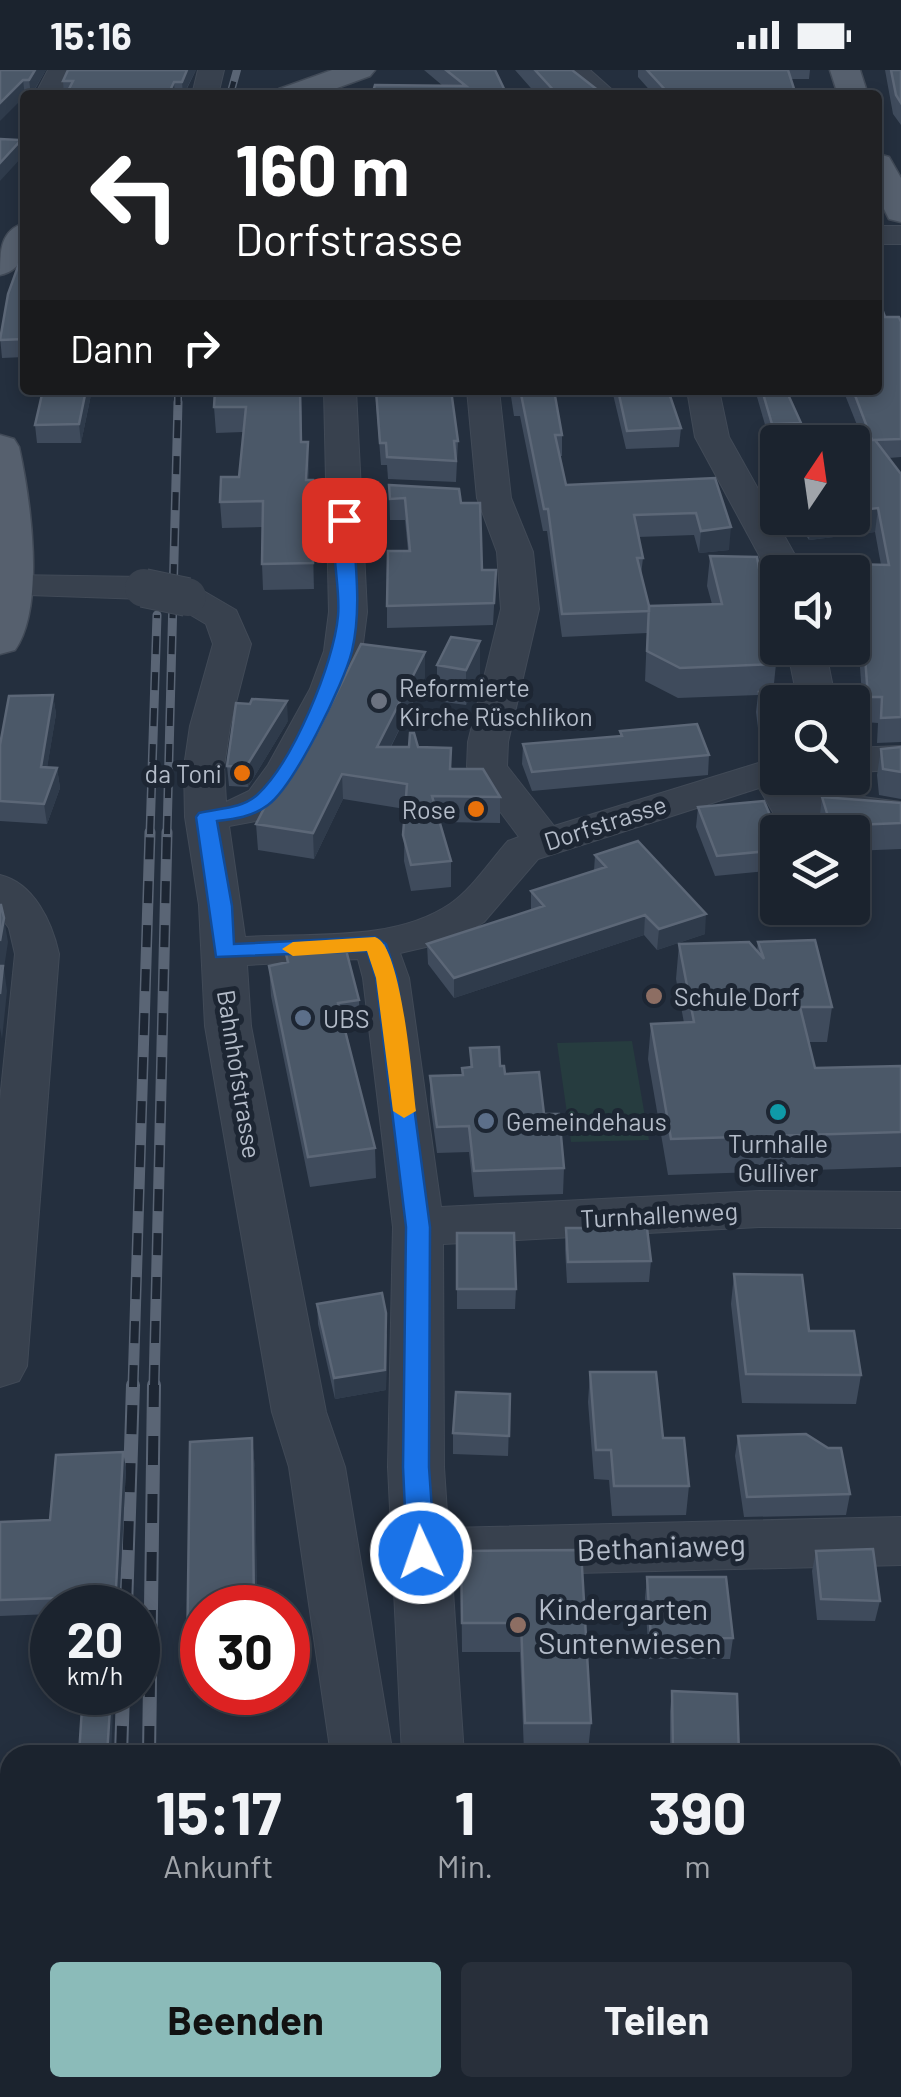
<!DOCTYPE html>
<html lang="de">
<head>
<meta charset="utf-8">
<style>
  :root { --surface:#1b232e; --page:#282f3a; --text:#f1f3f6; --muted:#a0a4aa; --line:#39404a; --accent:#8bbbb9 }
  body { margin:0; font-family:Barlow,sans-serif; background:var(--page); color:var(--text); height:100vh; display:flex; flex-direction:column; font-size:38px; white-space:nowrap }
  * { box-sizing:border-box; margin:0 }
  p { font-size:32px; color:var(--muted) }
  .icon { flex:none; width:55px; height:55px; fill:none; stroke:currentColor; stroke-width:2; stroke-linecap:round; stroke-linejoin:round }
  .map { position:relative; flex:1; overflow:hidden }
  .drawer { position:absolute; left:0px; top:1675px; width:902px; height:352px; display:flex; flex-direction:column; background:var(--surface); border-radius:30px 30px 0 0; box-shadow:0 5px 15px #0003,0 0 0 2px var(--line) }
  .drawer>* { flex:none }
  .hud { position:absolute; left:20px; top:20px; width:862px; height:305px; border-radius:10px; box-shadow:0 5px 15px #0003,0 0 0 2px var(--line); background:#202124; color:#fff; overflow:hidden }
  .needle { width:65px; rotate:13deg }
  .buttons { position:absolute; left:760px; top:355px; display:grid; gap:20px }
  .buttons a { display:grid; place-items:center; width:110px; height:110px; border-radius:10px; background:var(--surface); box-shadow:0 5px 15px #0003,0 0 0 2px var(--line); font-size:50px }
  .speed { position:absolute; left:30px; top:1515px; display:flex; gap:20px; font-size:50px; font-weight:700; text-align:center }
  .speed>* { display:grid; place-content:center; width:130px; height:130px; border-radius:50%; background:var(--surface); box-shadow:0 5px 15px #0003,0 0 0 2px var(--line); line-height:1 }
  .speed small { font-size:25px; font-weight:400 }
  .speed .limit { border:15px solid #d22; background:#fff; color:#111 }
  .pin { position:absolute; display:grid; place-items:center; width:85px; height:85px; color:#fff; margin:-42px; border-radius:20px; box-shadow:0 5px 15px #0006 }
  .me { position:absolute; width:110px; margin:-55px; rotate:357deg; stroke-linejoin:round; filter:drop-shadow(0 0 8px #0008) }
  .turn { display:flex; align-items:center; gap:35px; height:210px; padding:0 50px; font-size:45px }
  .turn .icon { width:130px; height:130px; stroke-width:2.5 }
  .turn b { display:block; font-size:70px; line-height:85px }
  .then { display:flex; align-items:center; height:95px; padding:0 50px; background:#0003; gap:20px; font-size:38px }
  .eta { display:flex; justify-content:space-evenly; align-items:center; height:170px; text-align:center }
  .eta b { font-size:60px; font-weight:700; line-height:70px }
  .action { display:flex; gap:20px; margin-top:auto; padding:20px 50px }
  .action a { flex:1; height:115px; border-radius:10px; background:var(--accent); color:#111; font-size:40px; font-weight:700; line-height:115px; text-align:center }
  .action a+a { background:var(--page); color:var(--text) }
  .status { display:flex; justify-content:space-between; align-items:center; height:70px; padding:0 50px; background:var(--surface); direction:ltr }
  .status svg { height:28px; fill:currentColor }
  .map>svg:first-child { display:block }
  .green { fill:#263c3f }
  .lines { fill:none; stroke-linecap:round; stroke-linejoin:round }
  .minor-casing { stroke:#414a57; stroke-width:2 }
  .major-casing { stroke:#414a57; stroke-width:3 }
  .minor { fill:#38414e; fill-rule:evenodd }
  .major { fill:#56606e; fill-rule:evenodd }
  .rail-far3-casing { stroke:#5a6575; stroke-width:8 }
  .rail-far2-casing { stroke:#5a6575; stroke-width:9 }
  .rail-far1-casing { stroke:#5a6575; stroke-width:11 }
  .rail-casing { stroke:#5a6575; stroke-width:14 }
  .rail-far3 { stroke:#1d2633; stroke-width:5; stroke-dasharray:14; stroke-linecap:butt }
  .rail-far2 { stroke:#1d2633; stroke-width:6; stroke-dasharray:18; stroke-linecap:butt }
  .rail-far1 { stroke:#1d2633; stroke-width:8; stroke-dasharray:22; stroke-linecap:butt }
  .rail { stroke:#1d2633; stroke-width:10; stroke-dasharray:29; stroke-linecap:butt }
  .minor-bridge-casing { stroke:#414a57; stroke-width:40; stroke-linecap:butt }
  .minor-bridge { stroke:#38414e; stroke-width:38 }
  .wall { fill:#3f4b5c }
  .shaded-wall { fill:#2f3b4b }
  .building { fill:#4b5868; stroke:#5c6777; stroke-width:2.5 }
  .route { fill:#1a73e8; stroke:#114b97; stroke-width:2.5 }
  .slow { fill:#f59e0b }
  .worship-dot { fill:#6b7280; stroke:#1d2633; stroke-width:4 }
  .food-dot { fill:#e8710a; stroke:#1d2633; stroke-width:4 }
  .education-dot { fill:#8d6e63; stroke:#1d2633; stroke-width:4 }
  .service-dot { fill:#5c6f8a; stroke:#1d2633; stroke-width:4 }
  .culture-dot { fill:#0f9aa8; stroke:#1d2633; stroke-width:4 }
  .labels { text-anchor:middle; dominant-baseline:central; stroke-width:10; stroke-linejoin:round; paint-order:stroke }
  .poi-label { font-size:25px; fill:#b4bcc9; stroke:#1d2633; text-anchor:start }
  .street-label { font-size:25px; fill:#b4bcc9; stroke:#1d2633 }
  .near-street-label { font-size:30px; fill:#b4bcc9; stroke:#1d2633 }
  .near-poi-label { font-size:30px; fill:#b4bcc9; stroke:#1d2633; text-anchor:start }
</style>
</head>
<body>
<div class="status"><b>15:16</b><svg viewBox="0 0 49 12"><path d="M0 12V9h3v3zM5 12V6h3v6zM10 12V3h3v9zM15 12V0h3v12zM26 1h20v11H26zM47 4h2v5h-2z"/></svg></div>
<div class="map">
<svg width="901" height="2027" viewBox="0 0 901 2027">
  <rect width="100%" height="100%" fill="#242f3e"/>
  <path class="green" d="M632 971 649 1070 571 1072 557 973Z"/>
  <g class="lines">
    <defs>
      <path id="minor" d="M48 0H74L61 25H35Z
        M198 0H224L218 25H192Z
        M561 0H590L618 25H589Z
        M878 156H901V174H878Z
        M324 320H356L367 542 362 581 348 619 308 696 279 739 256 751 229 756 245 867C310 863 394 872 450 834 472 819 490 791 508 771L519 767 467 697 468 672 501 539 497 482 477 428 467 320H499L511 428 533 482 539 539 508 672 507 696 554 756 778 687V708H794L804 725H848L901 732V756L775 746 759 718 538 789 484 852 452 871 400 883 409 908 441 1137 759 1121 901 1122V1158L759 1157 443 1174 444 1397 448 1458 901 1447V1495L452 1506 464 1685H402L388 1397 393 1157 363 908 358 889 247 895 251 956 326 1342 345 1397 393 1685H331L289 1397 272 1342 205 956 199 835 185 747 184 697 190 656 213 574 206 554 174 535 169 527 174 519 187 516 200 519 236 540 251 574 230 656 224 697 226 732 249 721 268 695 310 619 324 581 329 542Z
        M687 320H719L729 367 795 485 800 502H778V512L769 510 759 485 695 367Z
        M11 505 144 507 157 510 162 518 157 526 144 529 0 524V508Z
        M787 578H825L836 632H798Z
        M901 676V700L852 702V678Z
        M0 805C34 813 52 852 59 884L27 1296 19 1311 0 1317V1030L15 884 9 858 0 846Z
        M361 2018H488L489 2027H362Z"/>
      <path id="major" d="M332 0H375L370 6 318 25H275L279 19Z
        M830 0H860L868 25H838Z
        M878 84 889 87 901 108V152L889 149 878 127Z
        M25 153C25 176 27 199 0 205 0 182 0 160 25 153Z
        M0 365 14 369 19 377C30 427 46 536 15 580L0 584Z"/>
    </defs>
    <use href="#minor" class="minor-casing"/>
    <use href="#major" class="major-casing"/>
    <use href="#minor" class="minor"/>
    <use href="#major" class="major"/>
    <defs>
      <path id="rail-far3" d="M230 25 237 0
        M178 335V320"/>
      <path id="rail-far2" d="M150 764 157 545
        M167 764 178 332"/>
      <path id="rail-far1" d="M133 1317 150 762
        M154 1317 167 762"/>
      <path id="rail" d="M126 1538 133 1315
        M121 1685 123 1622
        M149 1685 154 1315
        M110 2018V2027
        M141 2018V2027"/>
    </defs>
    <use href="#rail-far3" class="rail-far3-casing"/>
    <use href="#rail-far2" class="rail-far2-casing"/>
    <use href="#rail-far1" class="rail-far1-casing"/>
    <use href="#rail" class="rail-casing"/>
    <use href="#rail-far3" class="rail-far3"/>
    <use href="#rail-far2" class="rail-far2"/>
    <use href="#rail-far1" class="rail-far1"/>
    <use href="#rail" class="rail"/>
    <defs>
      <path id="minor-bridge" d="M144 518 187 527"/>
    </defs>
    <use href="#minor-bridge" class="minor-bridge-casing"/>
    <use href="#minor-bridge" class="minor-bridge"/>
  </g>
  <path class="wall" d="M0 0H46L32 25H25L0 50Z
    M196 0 184 25H64L63 11Z
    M424 0H495L507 25 443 16Z
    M515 0H572L604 25H537Z
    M638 0H810L809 9H791L796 25H654L638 7Z
    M885 0H901V55L893 44Z
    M25 177V287L2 288 0 267Z
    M885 247 901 252V387L889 388 901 404V672L877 673 878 653 864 652 859 584H848L847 578H852V502H849L850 494 881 495 875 462 809 470 794 448H852V372H770L755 320H786L801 353 799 369 863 370 843 320H878Z
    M43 320H92L81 373H37L35 355Z
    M215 320H301L302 372 309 397 308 410H313L314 519 263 520 262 494 263 457 222 458 220 432 239 407 243 362 216 363 214 337Z
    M375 320H451L458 371 456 412 388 409 387 395H381Z
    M510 320H554L562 365V386H560L566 415 715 408 729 480 699 483 694 465 638 467 643 488 641 505 649 536 712 534 707 516 710 486 776 594 773 623 778 632V674H760L756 642 758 625 678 628 645 611 647 563 562 567 547 461H543L520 346H514Z
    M612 320H668L681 358 679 377 626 379Z
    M389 415 461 433 482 500H496L493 555 387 558V536L408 481 405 450H390Z
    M480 571V606L466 635 437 631V595Z
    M425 607 391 677H418L500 727V753L440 752 451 791V817L411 821 404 791 405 739 343 729 314 789 258 780 256 754Z
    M53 625 56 644 47 697 57 698 60 718 47 754 0 751V675Z
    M288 651 248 717 229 716 227 696Z
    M620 661 709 685 708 705 532 721 522 694 523 674 620 666Z
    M901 677V729L879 725 877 705 881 679Z
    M822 727 901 733V779L852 781V762H822L819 753Z
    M698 737 778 764V800L715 806 696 757Z
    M595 785 705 864 657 880 644 865 454 928 428 894 427 874 531 840V821L594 801Z
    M758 872 832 937 827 972H808L815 998 901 996V1097L668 1105 648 989 651 954 684 953 676 909 679 874 757 881Z
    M286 884 359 930 360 959 346 961 375 1078 376 1108 310 1117 271 926 269 896 286 893Z
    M470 978 500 996 505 1004 544 1044 564 1098 563 1124 474 1127 469 1082 437 1083 430 1032V1006L462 1005V998L470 997Z
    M566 1158 651 1191 649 1212 567 1213 565 1179Z
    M457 1163 516 1219 515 1239H457Z
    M734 1204 861 1305 856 1334 742 1333 731 1234Z
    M317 1234 387 1264 386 1320 335 1329 318 1254Z
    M590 1302 663 1368 689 1416 686 1445 612 1446 609 1410 594 1409 588 1332Z
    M510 1324 508 1386 453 1384V1363Z
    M738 1366 850 1424 846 1445 744 1447 735 1386Z
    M252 1368 255 1398 257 1538H202V1620L191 1621 187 1592 190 1372Z
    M126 1398 119 1538H52V1544L0 1546V1452L50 1450Z
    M581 1480 591 1653 588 1681 524 1682 520 1582H462L461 1481Z
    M816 1481 880 1531 875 1551 817 1550 812 1501Z
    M647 1507 733 1568 730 1589H649L645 1528Z
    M672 1621 739 1685H670V1641Z
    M750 2018H883L884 2027H771L770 2024H751Z"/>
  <path class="shaded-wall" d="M35 0H46L31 25 29 10Z
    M187 0H196L183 25 182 12Z
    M23 10 25 26 0 51V33Z
    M174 12 175 25H168Z
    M21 70 23 86 0 111V93Z
    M86 320H92L81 373 79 354Z
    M308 372 309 397 307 436 306 410Z
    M313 410 314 436V519L313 493Z
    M878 438 875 462 809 470 812 448H852V441Z
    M731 457 729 480 699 483 701 461Z
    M480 571V606L466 635V600Z
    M425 582V607L378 702 377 677Z
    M53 625 56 644 44 717 41 697Z
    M287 631 288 651 248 717 246 697Z
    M57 698 60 718 47 754 44 734Z
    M342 704 343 729 314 789 313 763Z
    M706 844 705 864 657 880 659 859Z
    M645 845 644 865 454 928V908Z
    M4 848 8 872 4 898 7 921 2 969 0 958V871Z
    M386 1243V1320L335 1329 334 1308Z
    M252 1368 255 1398 257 1538H254Z
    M123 1382 126 1398 119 1538H115Z
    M111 1622H114L111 1685H107Z"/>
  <path class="building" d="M0 0H35L29 10H23L0 33Z
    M68 0H187L182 12H174L168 25H66L73 11H63Z
    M446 0H495L507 25H372L375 15 466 16Z
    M535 0H572L604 25H558Z
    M647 0H788L796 25H670Z
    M891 0H901V33L896 25Z
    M0 69 21 70 0 93Z
    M25 177V269L0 270 8 224Z
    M878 228 885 247H899L901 252V369L872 370 853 320H878Z
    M43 320H86L79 354 35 355Z
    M215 320H300L301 372H308L306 410H313V493L262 494 263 431 220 432 221 407H239L246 337H214Z
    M376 320H451L458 371H454L456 391 387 387 386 373H380Z
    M514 320H554L562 365H555L566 415 715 408 731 457 701 461 696 443 634 445 643 488H637L649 536V541L562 544 548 439H544L521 324H515Z
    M618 320H668L681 358 627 361Z
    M762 320H786L801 353 772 354Z
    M793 369 875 370 901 404V647L881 648 882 627H868L863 559 852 558V524H855L850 494 889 495 878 438 852 441V372H793Z
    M389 415 459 419 461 433H480L482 500H496L494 533 387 536 388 481H410L405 428 390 429Z
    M710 486 757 487 776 594 680 598 647 581 649 536 722 534Z
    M451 567 480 571 466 600 437 595Z
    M361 574 425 582 377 677H409L410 663H414L418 677 451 678 450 699H483L500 727 432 726 451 791 411 795 403 765 407 714 342 704 313 763 256 754 273 721 291 703 317 663Z
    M759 622 798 623 800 632H778V654H763Z
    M53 625 41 697 57 698 44 734 0 731V675L9 626Z
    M252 629 287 631 246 697 227 696 236 633 250 634Z
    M697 654 709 685 532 702 523 674 622 666 620 661Z
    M901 677V702L883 699 881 679Z
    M822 727 901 733V753L831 756Z
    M764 731 778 764V780L717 786 698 737Z
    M638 771 706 844 659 859 645 845 454 908 427 874 544 836 531 821 606 797 595 785Z
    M0 835H1L4 848 0 871Z
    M815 870 832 937H800L815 998 901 996V1062L671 1069 651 954 694 952 679 874 749 872 764 889 758 872Z
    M345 876 359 930 338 933 375 1078 308 1087 269 896 288 892 286 884Z
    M0 896H3L0 924Z
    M499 977 500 996H504L505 1004 539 1002 544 1044H559L564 1098 474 1101 469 1056 437 1057 430 1006 463 1005 462 998 472 997 470 978Z
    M566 1158H647L651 1191 568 1192Z
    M457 1163H514L516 1219H457Z
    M734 1204 802 1205 809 1261H854L861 1305 746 1304Z
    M382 1223 386 1243 385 1300 334 1308 317 1234Z
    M590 1302H656L663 1368H684L689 1416H614L611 1380H596Z
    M456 1322 510 1324 509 1366 453 1363Z
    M806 1364 828 1378H841L850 1424 747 1427 738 1366Z
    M252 1368 254 1538H202V1591L187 1592 190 1372Z
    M123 1382 115 1538H89V1527L0 1530V1452L50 1450 56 1385Z
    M873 1479 880 1531 821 1529 816 1481Z
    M581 1480 591 1653H525L521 1553H462L461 1481Z
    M647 1507H726L733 1568 651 1569Z
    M672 1621 737 1624 739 1685 673 1682Z
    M83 1622H111L107 1685H79Z
    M203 2018H316V2027H202Z
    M779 2018H883L884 2027H780Z"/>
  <path class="route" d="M338 447 353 450C355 493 362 539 352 581 344 614 294 716 268 735 252 747 235 749 217 751L232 836 234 874 375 867 386 874 397 908 430 1157 429 1397 435 1483 431 1491 421 1494 411 1491 407 1483 403 1397 406 1157 376 908 367 881 216 887 196 747 199 743C219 738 241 739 257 725 293 692 334 593 338 546 341 515 328 475 338 447Z"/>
  <path class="slow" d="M375 867C402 875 412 1011 416 1041L404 1048 393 1041 376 908 367 881 293 886 282 879 293 872Z"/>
  <circle class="worship-dot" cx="379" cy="631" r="10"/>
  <g class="food-dot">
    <circle cx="242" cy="703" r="10"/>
    <circle cx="476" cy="739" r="10"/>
  </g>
  <g class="education-dot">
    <circle cx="654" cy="926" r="10"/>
    <circle cx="518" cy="1555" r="10"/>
  </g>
  <g class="service-dot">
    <circle cx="303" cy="948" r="10"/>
    <circle cx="486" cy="1051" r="10"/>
  </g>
  <circle class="culture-dot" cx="778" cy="1042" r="10"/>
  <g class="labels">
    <g class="poi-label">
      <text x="399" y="617">Reformierte<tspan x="399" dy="29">Kirche Rüschlikon</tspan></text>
      <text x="222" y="703" text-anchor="end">da Toni</text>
      <text x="456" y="739" text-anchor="end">Rose</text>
      <text x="674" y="926">Schule Dorf</text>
      <text x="323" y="948">UBS</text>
      <text x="506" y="1051">Gemeindehaus</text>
      <text x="778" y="1073" text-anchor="middle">Turnhalle<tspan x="778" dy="29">Gulliver</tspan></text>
    </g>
    <g class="street-label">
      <text transform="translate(605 752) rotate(-18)">Dorfstrasse</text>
      <text transform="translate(240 1004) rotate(81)">Bahnhofstrasse</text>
      <text transform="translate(659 1144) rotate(-3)">Turnhallenweg</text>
    </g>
    <g class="near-street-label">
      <text transform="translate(661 1476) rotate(-2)">Bethaniaweg</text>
    </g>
    <g class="near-poi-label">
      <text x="538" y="1538">Kindergarten<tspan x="538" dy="34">Suntenwiesen</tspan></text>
    </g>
  </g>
</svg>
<div class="buttons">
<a><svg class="needle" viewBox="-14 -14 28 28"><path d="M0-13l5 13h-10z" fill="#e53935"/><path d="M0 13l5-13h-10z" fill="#a0a4aa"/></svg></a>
<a><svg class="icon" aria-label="sound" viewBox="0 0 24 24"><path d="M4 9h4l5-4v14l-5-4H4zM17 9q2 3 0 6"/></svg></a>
<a><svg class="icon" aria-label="search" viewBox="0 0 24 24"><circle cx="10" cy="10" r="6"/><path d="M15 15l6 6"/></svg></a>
<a><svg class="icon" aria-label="layers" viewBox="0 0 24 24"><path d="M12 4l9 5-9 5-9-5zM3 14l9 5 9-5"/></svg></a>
</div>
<div class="speed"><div>20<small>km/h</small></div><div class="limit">30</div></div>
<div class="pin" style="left:344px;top:450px;background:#d93025"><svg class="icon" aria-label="arrive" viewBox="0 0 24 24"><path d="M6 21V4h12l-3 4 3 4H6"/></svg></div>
<svg class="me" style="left:421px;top:1483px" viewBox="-20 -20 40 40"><circle r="17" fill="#1a73e8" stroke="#fff" stroke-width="3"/><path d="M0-11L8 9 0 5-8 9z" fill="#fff"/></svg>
<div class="hud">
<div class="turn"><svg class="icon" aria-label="left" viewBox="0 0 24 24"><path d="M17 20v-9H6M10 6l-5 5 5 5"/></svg><div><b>160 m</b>Dorfstrasse</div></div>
<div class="then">Dann<svg class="icon" aria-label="right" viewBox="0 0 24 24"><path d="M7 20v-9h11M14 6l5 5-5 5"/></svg></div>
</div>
<section class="drawer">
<div class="eta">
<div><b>15:17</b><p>Ankunft</p></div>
<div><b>1</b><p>Min.</p></div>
<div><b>390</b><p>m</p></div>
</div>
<div class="action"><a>Beenden</a><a>Teilen</a></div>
</section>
</div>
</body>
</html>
